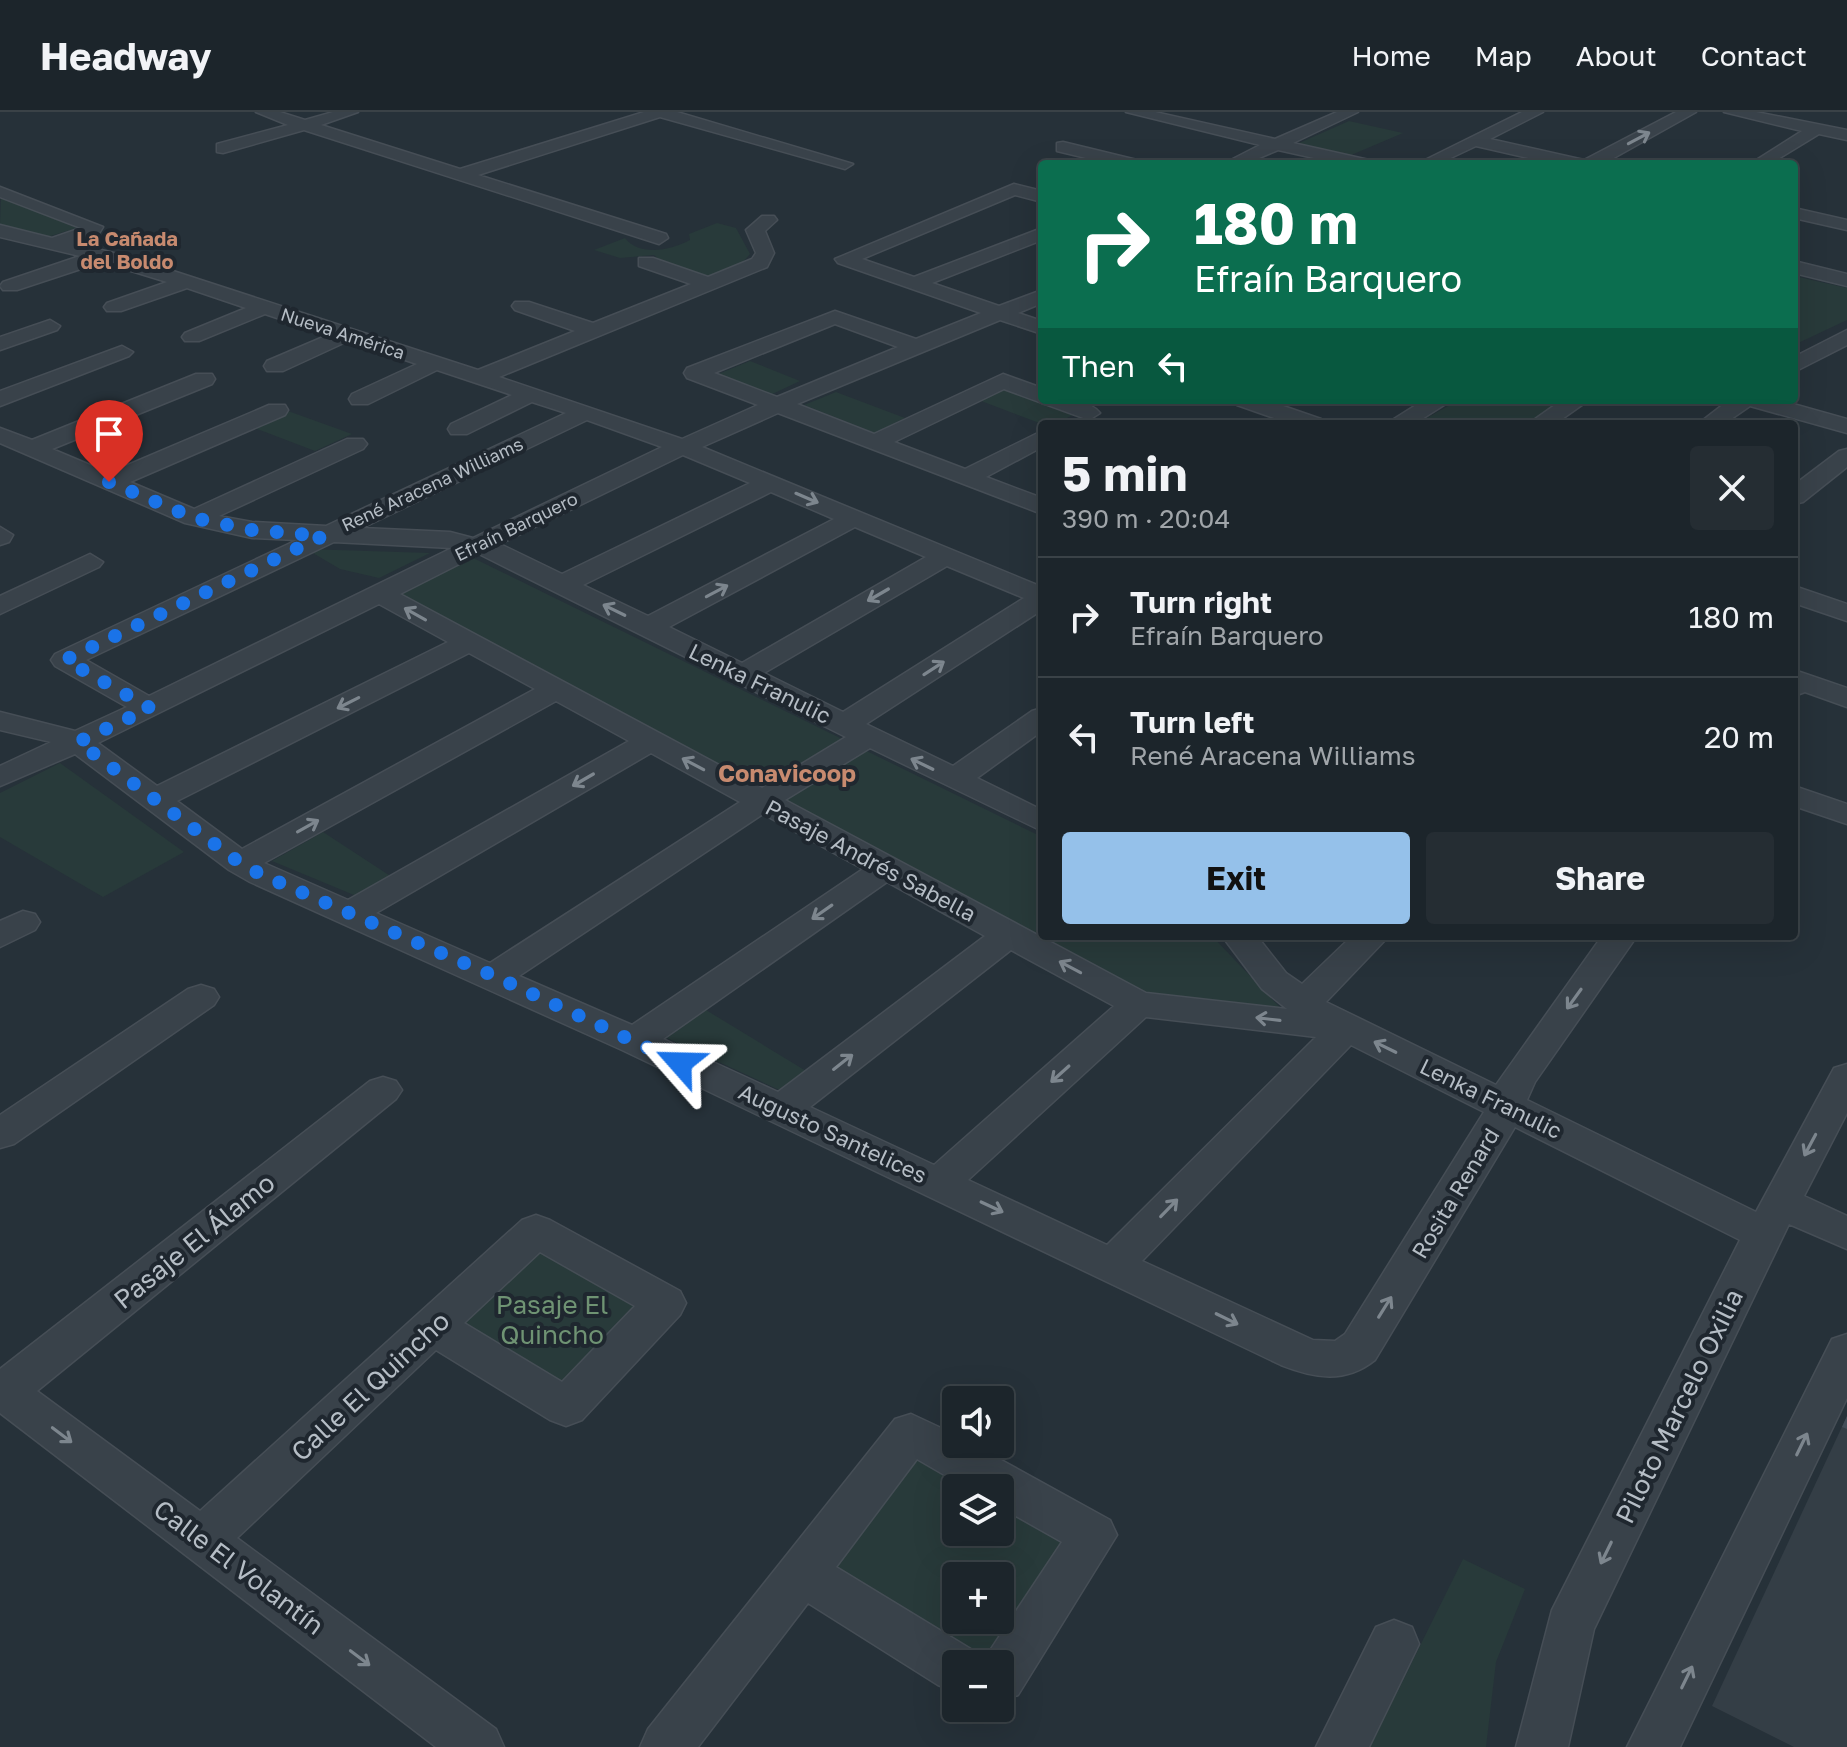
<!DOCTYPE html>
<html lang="en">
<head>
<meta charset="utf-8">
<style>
  :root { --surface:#1c252b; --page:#252d33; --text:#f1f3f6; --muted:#a0a5a9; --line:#3a4247; --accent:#95c1ea }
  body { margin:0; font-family:"Golos Text",sans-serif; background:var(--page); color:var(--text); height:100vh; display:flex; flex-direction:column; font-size:30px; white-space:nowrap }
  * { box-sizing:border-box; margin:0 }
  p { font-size:26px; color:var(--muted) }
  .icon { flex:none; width:44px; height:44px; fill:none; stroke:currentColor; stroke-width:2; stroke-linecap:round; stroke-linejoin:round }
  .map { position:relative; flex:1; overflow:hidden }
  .details { position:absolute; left:1038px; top:308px; width:760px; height:520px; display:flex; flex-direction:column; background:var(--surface); border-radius:8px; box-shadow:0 8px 32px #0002,0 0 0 2px var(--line) }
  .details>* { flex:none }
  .banner { position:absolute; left:1038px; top:48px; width:760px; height:244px; border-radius:8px; box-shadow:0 8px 32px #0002,0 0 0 2px var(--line); background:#0b6e4f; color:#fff; overflow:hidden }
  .fabs { position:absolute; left:942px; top:1274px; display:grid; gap:16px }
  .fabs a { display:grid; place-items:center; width:72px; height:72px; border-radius:8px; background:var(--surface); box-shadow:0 8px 32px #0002,0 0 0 2px var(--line); font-size:40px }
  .pin { position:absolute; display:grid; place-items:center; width:68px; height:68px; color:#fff; margin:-82px -34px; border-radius:50% 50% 50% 0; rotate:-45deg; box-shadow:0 0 8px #0007 }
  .pin .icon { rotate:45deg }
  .me { position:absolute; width:88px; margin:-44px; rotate:295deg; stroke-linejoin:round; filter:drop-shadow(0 0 6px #0008) }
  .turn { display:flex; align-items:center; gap:28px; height:168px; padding:0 24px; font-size:36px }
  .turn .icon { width:104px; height:104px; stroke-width:2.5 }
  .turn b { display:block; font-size:56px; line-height:68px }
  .then { display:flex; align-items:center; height:76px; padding:0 24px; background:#0003; gap:16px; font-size:30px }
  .round { display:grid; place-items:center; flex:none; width:84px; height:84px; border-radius:8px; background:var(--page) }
  .headline { display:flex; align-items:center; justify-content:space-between; height:136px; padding:0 24px }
  h1 { font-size:48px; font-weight:700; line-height:60px }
  .cta { display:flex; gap:16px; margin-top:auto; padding:16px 24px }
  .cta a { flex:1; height:92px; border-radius:8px; background:var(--accent); color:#111; font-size:32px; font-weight:700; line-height:92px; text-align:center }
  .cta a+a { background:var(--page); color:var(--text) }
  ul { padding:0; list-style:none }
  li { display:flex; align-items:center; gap:24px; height:120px; padding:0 24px; border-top:2px solid var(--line) }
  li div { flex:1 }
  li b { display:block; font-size:30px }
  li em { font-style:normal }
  header { display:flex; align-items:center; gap:48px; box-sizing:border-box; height:112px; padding:0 40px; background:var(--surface); border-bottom:2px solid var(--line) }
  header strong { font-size:38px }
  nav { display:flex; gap:44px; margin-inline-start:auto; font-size:28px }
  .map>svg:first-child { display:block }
  .airport { fill:#343e46 }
  .green { fill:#283a3a; fill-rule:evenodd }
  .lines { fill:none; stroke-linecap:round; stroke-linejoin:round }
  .street-casing { stroke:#464e56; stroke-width:3 }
  .street { fill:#39424a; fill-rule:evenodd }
  .wall { fill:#424d58 }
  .oneway { stroke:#7d868e }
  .route { stroke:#1a73e8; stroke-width:14; stroke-dasharray:0 25.2 }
  .labels { text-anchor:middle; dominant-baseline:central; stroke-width:8; stroke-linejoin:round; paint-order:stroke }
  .far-street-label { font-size:18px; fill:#b5bdc5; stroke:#1f272f }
  .far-neighbourhood-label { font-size:20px; font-weight:bold; fill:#c78a6f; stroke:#1f272f }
  .street-label { font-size:22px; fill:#b5bdc5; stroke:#1f272f }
  .neighbourhood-label { font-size:24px; font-weight:bold; fill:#c78a6f; stroke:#1f272f }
  .near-street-label { font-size:26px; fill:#b5bdc5; stroke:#1f272f }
  .near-park-label { font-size:26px; fill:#6f9373; stroke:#1f272f }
</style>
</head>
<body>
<header>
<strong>Headway</strong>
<nav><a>Home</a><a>Map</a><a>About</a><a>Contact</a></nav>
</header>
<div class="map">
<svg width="1847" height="1635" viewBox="0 0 1847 1635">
  <rect width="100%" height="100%" fill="#263139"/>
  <path class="airport" d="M1847 1304V1635H1794L1712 1594Z"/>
  <path class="green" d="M1349 9 1403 21 1349 44 1297 32Z
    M1 85 77 116 44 126 0 112Z
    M717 111 736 116 750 142 743 150 707 166 663 151 654 143 620 146 594 138 625 126C639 145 672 138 690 128L689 122Z
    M1794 164 1847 176V208L1794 233Z
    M750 249 800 269 768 284 716 263Z
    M1003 274 1077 301 1055 312H1042L976 287Z
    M836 280 905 306 875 321 804 293Z
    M1459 288H1564L1525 312H1416Z
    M288 299 352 322 315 339 252 315Z
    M306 437 430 441 379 466 340 457Z
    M467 443 1042 725V824H1212L1290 906 1139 880 393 479Z
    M60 651 184 740 103 785 0 725V681Z
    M323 720 398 769 366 788 272 749Z
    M706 898 811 962 786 981 667 926Z
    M536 1133 644 1194 563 1279 453 1212Z
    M914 1337 982 1376H956V1420H1000V1386L1070 1426 987 1552 825 1452ZM956 1464H1000V1508H956Z
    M1463 1447 1525 1477 1496 1550 1486 1635H1370Z"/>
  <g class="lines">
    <defs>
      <path id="street" d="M256 0H280L305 8 333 0H358L321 13 460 57 644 0H677L853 52 845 57 660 5 478 63 666 122 668 126 659 132 304 18 223 41 217 40V32L288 13Z
        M1126 0H1155L1275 27 1337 0H1358L1293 31 1369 48 1371 52H1341L1278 38 1245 52H1223L1260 33Z
        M1522 0H1543L1490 27 1584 48 1676 0H1696L1603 52H1555L1476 34 1438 52H1417Z
        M1724 0H1756L1847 18V28L1819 22 1770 52H1750L1802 19Z
        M1063 30 1137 48 1139 52H1111L1057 39V31Z
        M1014 72 1042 79V90L1015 83 862 147 914 165 1042 116V128L932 171 999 194 1042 178V191L1018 201 1042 209V222L1000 208 797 292 874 322 1003 262 1042 276V288C1061 288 1087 285 1100 301L1089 308 1004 277 894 330 965 357 1042 319V335L986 365 1042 386V402L778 301 702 335 1042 475V498L866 612 953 654 1032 599 1042 596V619L977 666 1042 698V719L870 636 785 688 1146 881 1287 897 1262 877 1222 824H1257L1286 861 1302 872 1352 824H1389L1326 890 1496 973 1602 824H1637L1535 970 1527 988 1756 1100 1834 956 1847 952V1001L1804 1084 1847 1104V1137L1789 1112 1594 1517 1568 1635H1516L1552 1498 1740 1128 1515 1015 1375 1248C1345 1272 1314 1266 1281 1253L622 938 250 770 229 758 75 642 0 674V654L51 630 0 618V600L75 619 127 595 55 554 51 548 55 542 297 428 252 426 185 411 0 331V316L32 328 196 262H212L215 267 212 272 52 337 109 361 269 293H285L288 298 285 303 130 370 194 397 347 327H363L367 332 363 337 219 404 252 410 326 414 566 301 532 290 467 322H451L448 317 451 312 512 283 437 258 368 292H352L349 287 352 282 417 252 348 229 283 259H267L264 254 267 249 328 223 265 202 199 229H185L182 225 185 221 246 196 187 176 121 199H107L104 195 107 191 167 170 102 150 17 178H3L0 174 3 170 80 144 0 125V113L52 126 81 116 0 85V75L103 115 98 123 73 131 130 145 478 258 575 219 515 198 512 194 515 190H529L593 211 691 172 639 154V146H653L708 165 752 147 756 141 746 118 762 104H774L777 108 765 119 774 141 767 155 499 265 682 327 758 293 687 266 684 261 687 256 835 199 916 227 981 201 838 151 835 147ZM835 212 898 235 777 285 714 261ZM587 308 662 335 473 426 450 420 362 416ZM683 343 750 371 562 462 500 432ZM771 380 834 407 648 504 583 473ZM855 415 926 445 742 551 669 515ZM334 430 452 436 149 584 86 548ZM479 442 834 619 846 625 762 676 400 482ZM947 454 1024 486 843 600 764 561ZM379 492 448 530 157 674 98 631ZM469 541 535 577 242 737 177 689ZM556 589 629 629 348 788 264 751ZM651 641 740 690 490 851 376 801ZM763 702 863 757 632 913 519 864ZM887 770 985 824 778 980 663 927ZM1011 838 1114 894 934 1053 810 995ZM1146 905 1316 925 1107 1133 968 1068ZM1351 933 1484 1000 1345 1222 1335 1229 1313 1228 1142 1149Z
        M1794 96 1847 108V118L1794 106Z
        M1794 149 1847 162V174L1794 161Z
        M50 208 60 214 57 218 0 238V225Z
        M1847 218V233L1794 260V245Z
        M122 234 133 240 129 244 0 294V279Z
        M1234 288H1266L1321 307 1324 312H1291L1237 293Z
        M1424 288H1452L1414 312H1386Z
        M1562 288H1589L1555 312H1528Z
        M1729 288H1779L1847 307V321L1750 294 1724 312H1698Z
        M1847 337V355L1803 390 1794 392V373L1839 339Z
        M0 415 13 423 9 430 0 433Z
        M90 442 103 450 99 455 0 502V484Z
        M1794 474 1847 492V509L1794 491Z
        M1800 560 1847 576V595L1805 580 1794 584V562Z
        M1794 674 1847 692V712L1794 694Z
        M23 799 35 802 40 810 35 818 0 835V809Z
        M201 873 214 877 219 885 214 893 14 1032 0 1036V1003L188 877Z
        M383 965 396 969 402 978 396 987 37 1279 200 1399 522 1108 536 1103 550 1108 680 1179 686 1191 680 1203 582 1308 566 1314 550 1308 436 1238 237 1426 496 1617 504 1635H436L0 1301V1257L370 969ZM540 1140 635 1194 562 1270 464 1211Z
        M1847 1222V1286L1680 1635H1627L1832 1227Z
        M911 1302 956 1323V1332H972L1110 1408 1117 1423 1018 1583 1000 1590V1552H981L1062 1430 1000 1395V1376H967L917 1347 836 1455 974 1539 980 1552H956V1580L938 1573 808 1491 698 1635H640L648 1617 895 1307Z
        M1394 1508 1412 1515 1419 1532 1369 1635H1316L1376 1515Z"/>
    </defs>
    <use href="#street" class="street-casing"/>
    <use href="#street" class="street"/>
  </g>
  <path class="wall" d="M1847 1304V1317L1842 1315Z"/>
  <defs><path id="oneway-shaft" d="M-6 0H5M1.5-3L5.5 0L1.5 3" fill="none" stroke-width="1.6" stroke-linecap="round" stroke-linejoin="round" transform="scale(2)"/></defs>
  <g class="oneway">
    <use href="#oneway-shaft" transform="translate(1639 26) rotate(-28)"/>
    <use href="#oneway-shaft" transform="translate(807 386) rotate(23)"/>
    <use href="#oneway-shaft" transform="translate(717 479) rotate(-28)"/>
    <use href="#oneway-shaft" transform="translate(878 483) rotate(150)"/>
    <use href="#oneway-shaft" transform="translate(614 498) rotate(-154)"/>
    <use href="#oneway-shaft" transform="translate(415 502) rotate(-151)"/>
    <use href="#oneway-shaft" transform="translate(934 556) rotate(-33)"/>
    <use href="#oneway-shaft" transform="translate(348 591) rotate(153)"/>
    <use href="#oneway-shaft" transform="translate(693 652) rotate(-152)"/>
    <use href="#oneway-shaft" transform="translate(922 652) rotate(-154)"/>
    <use href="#oneway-shaft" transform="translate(583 668) rotate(150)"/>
    <use href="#oneway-shaft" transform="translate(308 714) rotate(-29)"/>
    <use href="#oneway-shaft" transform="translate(822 800) rotate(145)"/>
    <use href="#oneway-shaft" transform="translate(1070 855) rotate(-152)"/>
    <use href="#oneway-shaft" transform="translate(1574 887) rotate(126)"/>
    <use href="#oneway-shaft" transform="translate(1268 907) rotate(-173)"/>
    <use href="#oneway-shaft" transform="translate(1385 935) rotate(-154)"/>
    <use href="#oneway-shaft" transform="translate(843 950) rotate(-38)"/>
    <use href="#oneway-shaft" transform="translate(1060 962) rotate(138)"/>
    <use href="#oneway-shaft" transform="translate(1810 1033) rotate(118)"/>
    <use href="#oneway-shaft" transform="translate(992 1095) rotate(25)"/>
    <use href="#oneway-shaft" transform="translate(1169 1096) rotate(-46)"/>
    <use href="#oneway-shaft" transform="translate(1385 1195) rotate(-58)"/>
    <use href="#oneway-shaft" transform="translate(1227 1207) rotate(26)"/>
    <use href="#oneway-shaft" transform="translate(62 1323) rotate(37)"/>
    <use href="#oneway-shaft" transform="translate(1802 1332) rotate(-64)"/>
    <use href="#oneway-shaft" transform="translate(1606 1441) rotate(116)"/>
    <use href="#oneway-shaft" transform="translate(360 1546) rotate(37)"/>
    <use href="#oneway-shaft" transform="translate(1687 1565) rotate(-64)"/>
  </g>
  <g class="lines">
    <path class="route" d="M109 370 194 406 252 418 323 424 65 548 150 596 78 630 240 751 262 763 494 864 680 951"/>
  </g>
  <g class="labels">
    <g class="far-street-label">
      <text transform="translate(343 221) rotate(18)">Nueva América</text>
      <text transform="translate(432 372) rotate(-25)">René Aracena Williams</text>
      <text transform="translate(516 414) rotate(-26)">Efraín Barquero</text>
    </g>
    <g class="far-neighbourhood-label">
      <text x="127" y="126">La Cañada<tspan x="127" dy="23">del Boldo</tspan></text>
    </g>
    <g class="street-label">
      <text transform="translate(760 571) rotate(26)">Lenka Franulic</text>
      <text transform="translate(871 748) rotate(28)">Pasaje Andrés Sabella</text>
      <text transform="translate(1491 986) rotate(26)">Lenka Franulic</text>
      <text transform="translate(833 1021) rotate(25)">Augusto Santelices</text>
      <text transform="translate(1455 1081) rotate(-59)">Rosita Renard</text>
    </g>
    <g class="neighbourhood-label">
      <text x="787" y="660">Conavicoop</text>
    </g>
    <g class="near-street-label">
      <text transform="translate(194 1129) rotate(-39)">Pasaje El Álamo</text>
      <text transform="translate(370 1274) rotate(-43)">Calle El Quincho</text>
      <text transform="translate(1679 1294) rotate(-64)">Piloto Marcelo Oxilia</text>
      <text transform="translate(239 1455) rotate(37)">Calle El Volantín</text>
    </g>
    <g class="near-park-label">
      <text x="552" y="1192">Pasaje El<tspan x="552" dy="30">Quincho</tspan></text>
    </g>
  </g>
</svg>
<div class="fabs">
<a><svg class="icon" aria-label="sound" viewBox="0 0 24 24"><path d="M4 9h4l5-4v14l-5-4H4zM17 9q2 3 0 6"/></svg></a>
<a><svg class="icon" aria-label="layers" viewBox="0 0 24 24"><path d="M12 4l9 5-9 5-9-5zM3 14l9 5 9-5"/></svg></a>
<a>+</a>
<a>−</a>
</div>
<div class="pin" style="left:109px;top:370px;background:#d93025"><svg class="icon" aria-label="arrive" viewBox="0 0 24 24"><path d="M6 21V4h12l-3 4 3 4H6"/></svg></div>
<svg class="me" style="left:680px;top:951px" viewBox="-20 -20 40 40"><path d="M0-17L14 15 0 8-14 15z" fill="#1a73e8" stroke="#fff" stroke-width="4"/></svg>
<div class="banner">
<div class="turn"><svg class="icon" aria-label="right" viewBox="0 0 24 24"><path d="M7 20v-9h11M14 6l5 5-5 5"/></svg><div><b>180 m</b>Efraín Barquero</div></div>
<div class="then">Then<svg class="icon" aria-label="left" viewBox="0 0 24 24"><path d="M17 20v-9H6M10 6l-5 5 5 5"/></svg></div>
</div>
<section class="details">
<div class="headline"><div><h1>5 min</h1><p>390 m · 20:04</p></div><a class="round"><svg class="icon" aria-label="close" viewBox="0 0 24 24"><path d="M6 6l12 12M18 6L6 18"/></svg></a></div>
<ul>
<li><svg class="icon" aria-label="right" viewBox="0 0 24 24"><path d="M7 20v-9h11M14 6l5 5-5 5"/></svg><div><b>Turn right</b><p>Efraín Barquero</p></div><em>180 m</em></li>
<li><svg class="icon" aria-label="left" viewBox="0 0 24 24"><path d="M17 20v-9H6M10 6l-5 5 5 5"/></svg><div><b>Turn left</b><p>René Aracena Williams</p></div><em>20 m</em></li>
</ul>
<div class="cta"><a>Exit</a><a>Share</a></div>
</section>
</div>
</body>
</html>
